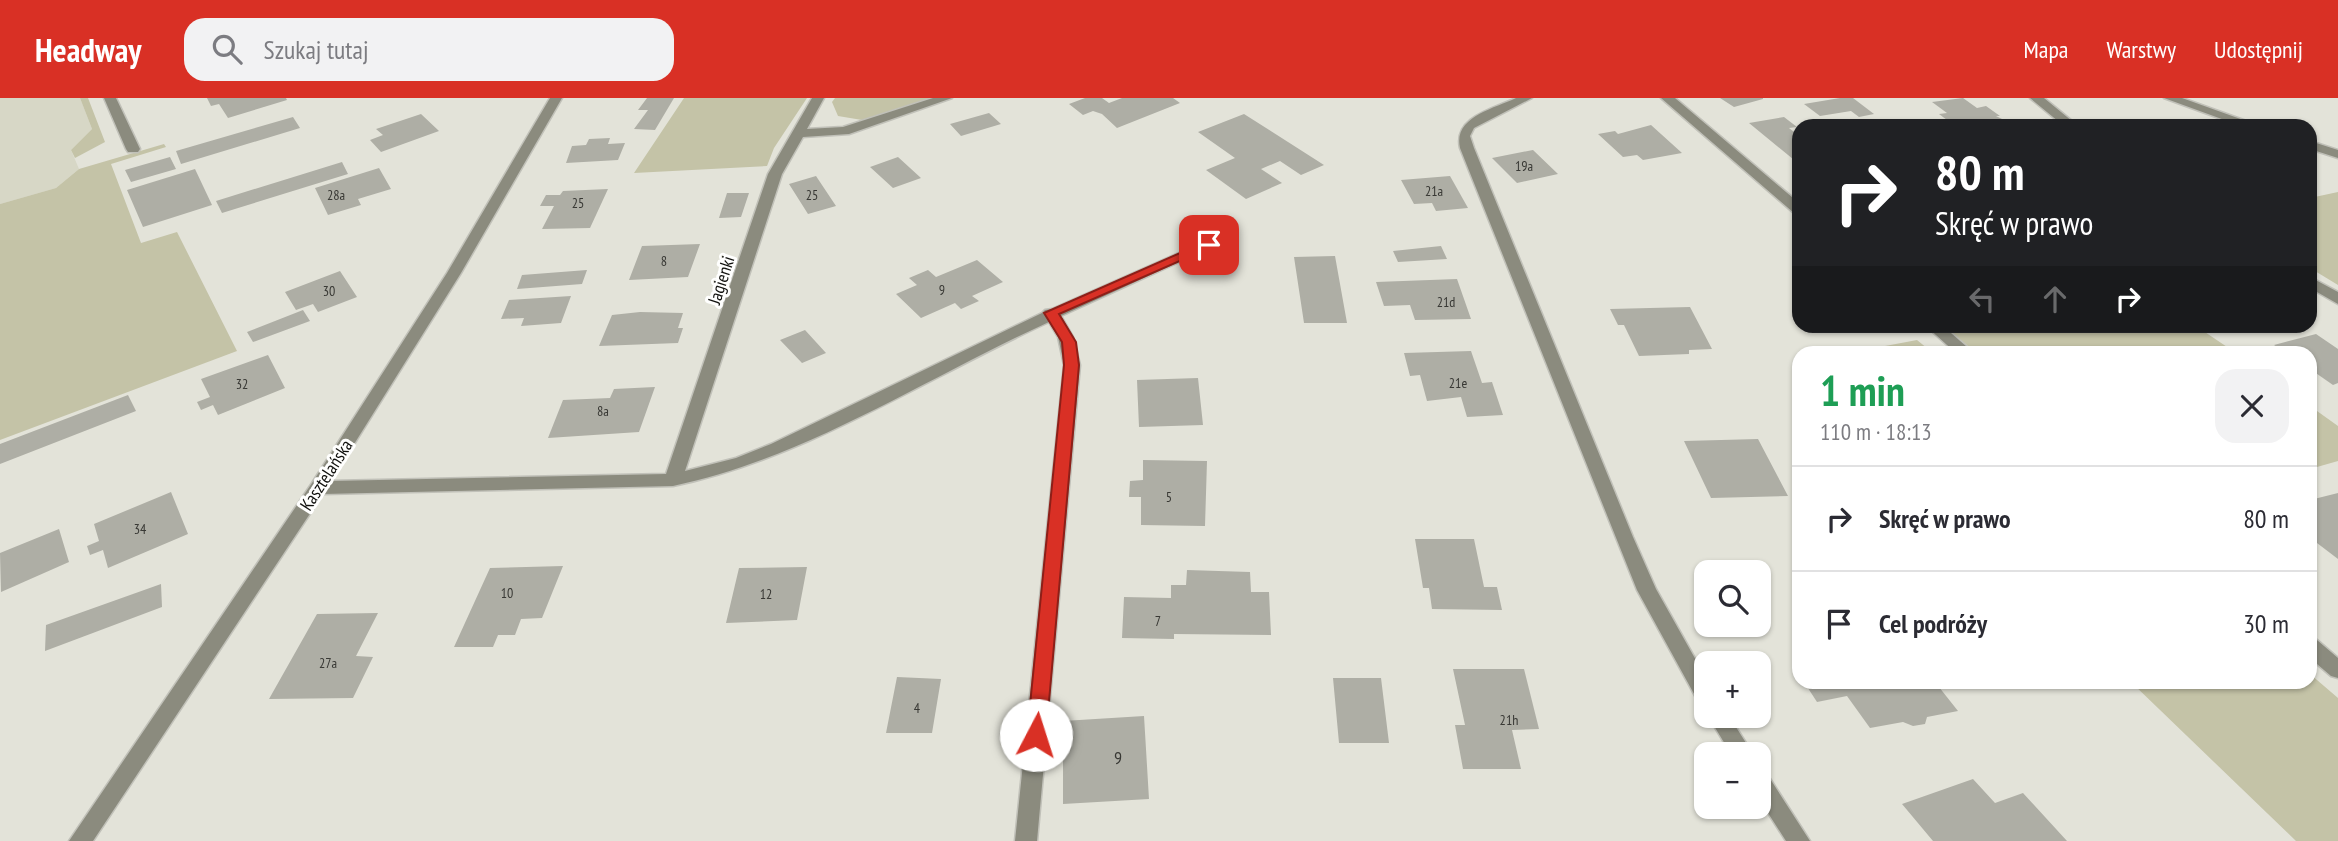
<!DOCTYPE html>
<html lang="pl">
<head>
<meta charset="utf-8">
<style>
  :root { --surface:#fff; --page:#f2f2f3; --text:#2b2b33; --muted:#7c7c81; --line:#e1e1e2; --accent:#d93025 }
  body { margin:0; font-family:"PT Sans Narrow",sans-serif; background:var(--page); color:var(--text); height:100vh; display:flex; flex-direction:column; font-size:26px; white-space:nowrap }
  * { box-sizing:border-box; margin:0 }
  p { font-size:23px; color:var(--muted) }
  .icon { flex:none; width:38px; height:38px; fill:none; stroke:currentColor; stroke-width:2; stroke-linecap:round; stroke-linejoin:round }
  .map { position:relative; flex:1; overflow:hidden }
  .side { position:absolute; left:1792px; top:248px; width:525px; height:343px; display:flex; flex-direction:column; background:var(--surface); border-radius:21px; box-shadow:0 2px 5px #0004 }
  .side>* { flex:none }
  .banner { position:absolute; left:1792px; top:21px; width:525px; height:214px; border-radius:21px; box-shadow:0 2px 5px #0004; background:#202124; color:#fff; overflow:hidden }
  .controls { position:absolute; left:1694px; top:462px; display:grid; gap:14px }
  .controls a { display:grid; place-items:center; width:77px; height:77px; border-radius:14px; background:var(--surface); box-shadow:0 2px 5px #0004; font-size:35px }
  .pin { position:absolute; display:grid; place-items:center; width:60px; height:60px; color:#fff; margin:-30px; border-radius:14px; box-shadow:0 4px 10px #0006 }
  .me { position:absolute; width:77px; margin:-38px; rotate:5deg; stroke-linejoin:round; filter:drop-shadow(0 0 5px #0008) }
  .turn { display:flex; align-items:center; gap:24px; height:147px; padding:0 28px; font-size:32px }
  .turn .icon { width:91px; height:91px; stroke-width:2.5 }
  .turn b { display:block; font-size:49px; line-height:60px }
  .lanes { display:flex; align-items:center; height:66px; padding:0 28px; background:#0003; justify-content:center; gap:35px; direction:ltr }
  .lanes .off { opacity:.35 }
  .round { display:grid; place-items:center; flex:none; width:74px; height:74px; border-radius:21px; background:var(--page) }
  .summary { display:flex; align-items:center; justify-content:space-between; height:119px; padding:0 28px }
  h1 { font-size:42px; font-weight:700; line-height:52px; color:#1e9e55 }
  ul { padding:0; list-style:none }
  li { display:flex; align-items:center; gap:21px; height:105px; padding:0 28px; border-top:2px solid var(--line) }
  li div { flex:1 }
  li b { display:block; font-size:26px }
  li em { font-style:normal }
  header { display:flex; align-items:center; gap:42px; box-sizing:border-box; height:98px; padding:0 35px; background:var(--accent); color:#fff }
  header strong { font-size:33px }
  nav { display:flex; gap:38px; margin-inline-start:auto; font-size:24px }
  .search { width:490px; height:63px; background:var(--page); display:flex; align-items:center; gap:18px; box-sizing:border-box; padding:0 24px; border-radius:21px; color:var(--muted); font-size:26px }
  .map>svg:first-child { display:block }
  .built { fill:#d7d7c6 }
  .green { fill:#c4c3a7 }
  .building { fill:#aeaea5 }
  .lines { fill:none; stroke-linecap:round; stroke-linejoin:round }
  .lane-casing { stroke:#c1c1b9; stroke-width:3 }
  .street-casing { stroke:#c1c1b9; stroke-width:3 }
  .lane { fill:#8b8b7e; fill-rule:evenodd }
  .street { fill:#8b8b7e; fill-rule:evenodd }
  .route { fill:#d93025; stroke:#8d1f18; stroke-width:2 }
  .labels { text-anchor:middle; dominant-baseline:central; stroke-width:6; stroke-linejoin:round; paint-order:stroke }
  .number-label { font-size:14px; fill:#383834 }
  .street-label { font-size:18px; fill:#11110e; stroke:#fffffe }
  .near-number-label { font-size:18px; fill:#383834 }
</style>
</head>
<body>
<header>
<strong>Headway</strong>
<div class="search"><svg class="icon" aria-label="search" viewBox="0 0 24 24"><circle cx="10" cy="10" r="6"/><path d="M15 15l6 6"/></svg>Szukaj tutaj</div>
<nav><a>Mapa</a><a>Warstwy</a><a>Udostępnij</a></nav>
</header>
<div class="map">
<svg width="2338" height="743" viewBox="0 0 2338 743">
  <rect width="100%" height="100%" fill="#e3e3d9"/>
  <path class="built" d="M0 0H80L92 31 71 52 79 71 56 90 0 106Z"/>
  <path class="green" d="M80 0H88L105 44 75 60 71 52 92 31Z
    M684 0H807L774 50 767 68 634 75Z
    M835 0H935L868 23 838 18 832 4Z
    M164 46 166 49 111 66 141 145 177 134 237 253 0 342V106L56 90 79 71Z
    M2338 94V187L2310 170V100Z
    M1943 228H2196L2236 255H1977Z
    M1917 242 1933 255H1848Z
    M2310 308 2338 328V363L2310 371Z
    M2310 576 2338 600V743H2296L2132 585 2310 584Z"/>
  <path class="building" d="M207 0H286L287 2 228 20 219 6 211 8Z
    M647 0H674L655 32 634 31 648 12H638Z
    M1085 0H1102L1109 5 1122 0H1173L1180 5 1117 30 1102 16 1093 13 1083 17 1069 6Z
    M1720 0H1763V1L1734 9Z
    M1840 0H1853L1874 16 1859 19 1851 13 1820 18 1804 6Z
    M1963 0 1977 10 1986 8 2000 18H1996L2016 28H1955L1939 16 1947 15 1932 4Z
    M989 15 1001 26 961 38 950 26Z
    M421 16 439 33 381 54 370 42 383 37 376 31Z
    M1244 16 1324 67 1301 77 1280 63 1261 71 1282 85 1246 101 1206 72 1235 60 1198 34Z
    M293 19 300 30 181 66 176 53Z
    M1784 19 1797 29 1789 30 1799 38V66L1749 25Z
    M1651 27 1682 55 1643 62 1637 57 1623 59 1598 36 1615 33 1618 36Z
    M610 40 608 46 625 45 618 62 566 65 572 48 586 47 589 41Z
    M1533 52 1558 76 1517 85 1492 60Z
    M170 59 176 71 131 84 125 72Z
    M898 59 921 80 893 90 870 69Z
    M342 64 348 76 222 115 216 103Z
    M379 70 391 91 358 101 361 107 328 117 315 90Z
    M195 71 212 107 143 129 127 92Z
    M816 78 836 108 808 116 789 86Z
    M1450 78 1468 110 1436 113 1432 105 1414 106 1401 82Z
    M608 91 590 130 542 131 554 108H540L546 97H560L563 93Z
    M727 95H749L741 119 719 120Z
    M700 146 688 179 629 182 642 148Z
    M1441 148 1447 161 1398 164 1393 153Z
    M1335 158 1347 225H1304L1294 159Z
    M977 162 1003 184 972 198 979 203 961 211 955 205 921 220 896 196 917 187 909 180 928 172 936 179Z
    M587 172 582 186 517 191 522 177Z
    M340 173 357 199 318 214 313 206 296 212 285 194Z
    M1457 181 1471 221 1415 222 1410 207 1384 208 1376 184Z
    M571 198 561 225 521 228 524 220 501 221 509 202Z
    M1690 209 1712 251 1689 252V256L1639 258 1624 227H1618L1610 211Z
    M303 212 310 223 253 244 247 234Z
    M640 214 683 215 678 230H683L678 245 599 248 612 217Z
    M805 232 826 255 802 265 780 242Z
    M2316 236 2338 251V285L2333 287 2310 271V256H2287L2274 247Z
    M1471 253 1482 285 1492 284 1503 317 1467 319 1461 299 1427 303 1420 277 1410 278 1404 255Z
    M268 257 285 290 218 317 213 307 201 312 197 304 210 299 201 281Z
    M1198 280 1203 327 1139 329 1137 282Z
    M655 289 639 334 548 340 563 302 610 300 614 291Z
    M128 297 136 313 0 366V346Z
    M1758 341 1788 398 1711 400 1684 343Z
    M1143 362 1207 363 1205 428 1141 427V399H1129L1130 383 1143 382Z
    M171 394 188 436 108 470 103 452 90 457 87 448 99 443 94 426Z
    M2338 395V461L2317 445 2310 447V402Z
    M59 431 69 464 1 494 0 455Z
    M1415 441H1474L1484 489H1497L1502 512 1432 511 1429 490H1423Z
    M563 468 542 520 521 521 515 537H498L493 549H454L490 470Z
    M807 469 797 522 726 525 739 470Z
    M1187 472 1250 474 1251 494H1269L1271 537 1174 536V541L1122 540 1124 499 1171 500V487H1186Z
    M161 486 162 509 45 553 46 527Z
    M378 515 356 558 373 559 353 600 269 601 317 516Z
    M1453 571H1524L1539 631 1512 632 1521 671H1463L1455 627H1465Z
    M897 579 941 581 932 635H886Z
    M1333 580H1381L1389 645H1339Z
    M1804 584H1935L1958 613 1927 619 1925 626 1913 628 1903 624 1870 630 1847 598 1817 604Z
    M1144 618 1149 701 1063 706V623Z
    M1973 681 1995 705 2023 695 2067 743H1933L1902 706Z"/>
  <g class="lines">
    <defs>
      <path id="lane" d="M104 0H116L140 51 138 54H128L126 51Z
        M2030 0H2044L2078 28H2064Z
        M2164 0H2182L2260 28H2241Z
        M2310 43 2338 52V60L2310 51Z
        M2310 179 2338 194V206L2310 190Z"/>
      <path id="street" d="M550 0H562L461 175 331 383 666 376 768 76 812 0H824L807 31 843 29 933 0H952L849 36 803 39 782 76 685 373 736 360 771 346 1042 215 1045 212 1052 211 1204 144H1214L1216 147 1061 218 1073 239 1080 267 1037 743H1015L1064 267 1058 239 1049 224C926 280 807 360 673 388L323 396 93 743H69L312 385 447 175Z
        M1516 0H1532L1474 30 1470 38 1474 50 1633 439 1656 491 1706 580V608L1699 605 1637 492 1460 50C1453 19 1493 11 1516 0Z
        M1661 0H1675L1799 105V116L1794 115Z
        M1926 228H1943L1975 256H1957Z
        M2310 540 2317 542 2338 560V580L2331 578 2310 560Z
        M1708 618H1729L1753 656H1731Z
        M1759 674 1767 676 1810 743H1786L1759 701Z"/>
    </defs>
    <use href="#lane" class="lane-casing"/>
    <use href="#street" class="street-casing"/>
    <use href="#lane" class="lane"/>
    <use href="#street" class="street"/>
  </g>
  <path class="route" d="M1205 144 1216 147 1059 216 1076 244 1079 267 1046 637 1043 643H1030L1027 637 1064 267 1062 244 1044 215Z"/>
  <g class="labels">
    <g class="number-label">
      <text x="1524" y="68">19a</text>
      <text x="1434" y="93">21a</text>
      <text x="336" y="97">28a</text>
      <text x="812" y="97">25</text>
      <text x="578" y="105">25</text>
      <text x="664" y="163">8</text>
      <text x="942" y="192">9</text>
      <text x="329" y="193">30</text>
      <text x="1446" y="204">21d</text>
      <text x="1458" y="285">21e</text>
      <text x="242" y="286">32</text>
      <text x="603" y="313">8a</text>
      <text x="1169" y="399">5</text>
      <text x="140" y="431">34</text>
      <text x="507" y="495">10</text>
      <text x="766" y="496">12</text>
      <text x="1158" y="523">7</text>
      <text x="328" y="565">27a</text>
      <text x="917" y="610">4</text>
      <text x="1509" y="622">21h</text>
    </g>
    <g class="street-label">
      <text transform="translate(721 182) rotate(-72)">Jagienki</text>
      <text transform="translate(326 377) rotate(-57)">Kasztelańska</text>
    </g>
    <g class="near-number-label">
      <text x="1118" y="659">9</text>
    </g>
  </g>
</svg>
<div class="controls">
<a><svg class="icon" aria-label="search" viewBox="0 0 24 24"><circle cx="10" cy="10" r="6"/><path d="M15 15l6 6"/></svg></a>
<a>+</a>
<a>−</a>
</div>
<div class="pin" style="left:1209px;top:147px;background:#d93025"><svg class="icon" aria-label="arrive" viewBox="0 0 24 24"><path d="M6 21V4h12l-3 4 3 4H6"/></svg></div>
<svg class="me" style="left:1036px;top:637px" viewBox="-20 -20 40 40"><circle r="19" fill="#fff"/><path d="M0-13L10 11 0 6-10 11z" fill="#d93025"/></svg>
<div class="banner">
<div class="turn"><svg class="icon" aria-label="right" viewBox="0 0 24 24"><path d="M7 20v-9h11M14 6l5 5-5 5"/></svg><div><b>80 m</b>Skręć w prawo</div></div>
<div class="lanes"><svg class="icon off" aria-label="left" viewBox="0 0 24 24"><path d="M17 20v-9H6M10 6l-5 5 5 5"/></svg><svg class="icon off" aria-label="ahead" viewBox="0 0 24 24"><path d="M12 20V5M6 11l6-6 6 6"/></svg><svg class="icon" aria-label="right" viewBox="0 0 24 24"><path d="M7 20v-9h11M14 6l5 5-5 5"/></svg></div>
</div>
<section class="side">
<div class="summary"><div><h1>1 min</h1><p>110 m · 18:13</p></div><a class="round"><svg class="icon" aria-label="close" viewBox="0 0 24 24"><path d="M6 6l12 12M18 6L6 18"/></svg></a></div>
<ul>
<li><svg class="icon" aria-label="right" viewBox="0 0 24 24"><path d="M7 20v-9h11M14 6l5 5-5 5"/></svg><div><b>Skręć w prawo</b></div><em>80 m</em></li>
<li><svg class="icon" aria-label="arrive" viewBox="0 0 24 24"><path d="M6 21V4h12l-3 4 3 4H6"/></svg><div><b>Cel podróży</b></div><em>30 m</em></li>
</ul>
</section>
</div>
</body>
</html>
